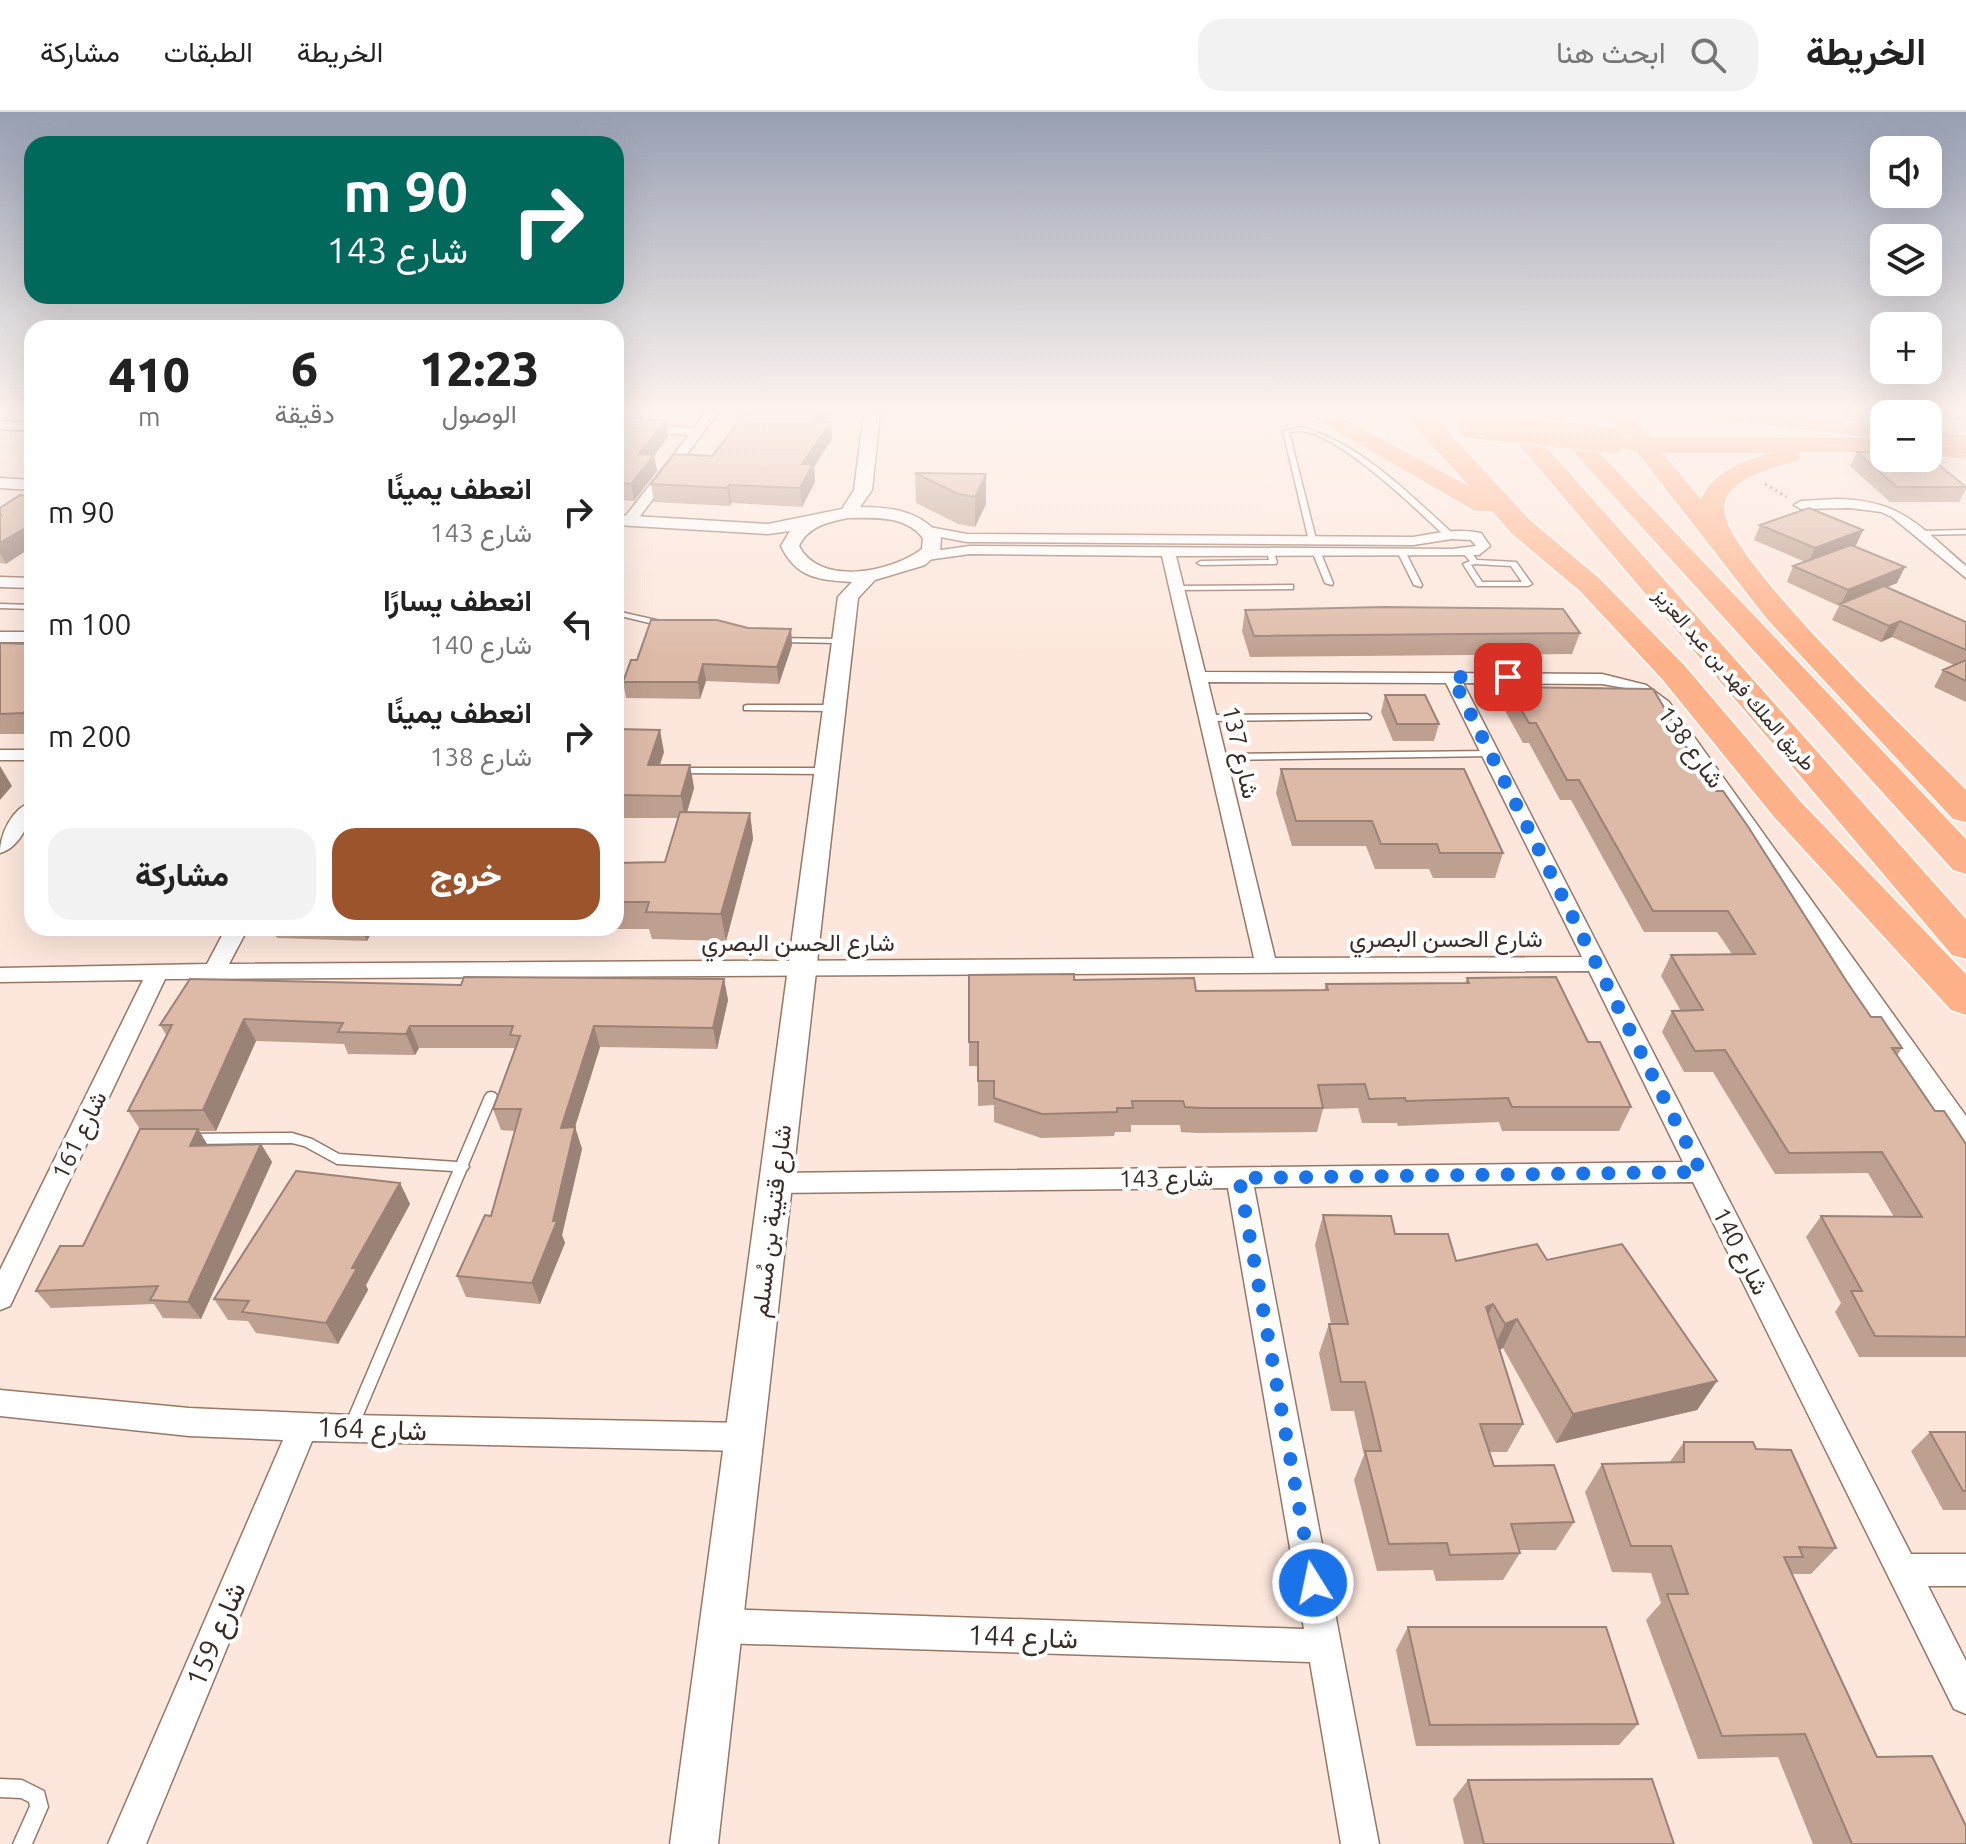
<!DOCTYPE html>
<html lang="ar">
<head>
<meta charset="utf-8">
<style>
  :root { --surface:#fff; --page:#f2f2f2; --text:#222; --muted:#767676; --line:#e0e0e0; --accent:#9b542c }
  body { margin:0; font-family:Ubuntu,Vazirmatn,sans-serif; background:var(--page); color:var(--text); direction:rtl; height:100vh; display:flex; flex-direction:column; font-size:30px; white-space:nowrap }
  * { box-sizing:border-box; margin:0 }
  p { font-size:26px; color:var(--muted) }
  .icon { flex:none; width:44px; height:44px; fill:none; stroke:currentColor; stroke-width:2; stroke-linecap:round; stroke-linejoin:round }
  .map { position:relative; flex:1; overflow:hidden; direction:ltr }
  .panel { position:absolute; left:24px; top:208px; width:600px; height:616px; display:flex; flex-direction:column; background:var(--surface); border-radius:24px; box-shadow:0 8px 32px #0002; direction:rtl }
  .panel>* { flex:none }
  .banner { position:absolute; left:24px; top:24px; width:600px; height:168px; border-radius:24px; box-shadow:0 8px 32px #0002; direction:rtl; background:#00695c; color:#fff; overflow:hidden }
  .fabs { position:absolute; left:1870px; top:24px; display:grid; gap:16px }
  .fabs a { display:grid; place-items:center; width:72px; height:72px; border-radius:16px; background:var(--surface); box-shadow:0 8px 32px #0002; font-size:40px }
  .pin { position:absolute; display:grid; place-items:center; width:68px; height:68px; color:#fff; margin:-34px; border-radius:16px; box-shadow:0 4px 12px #0006 }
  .me { position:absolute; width:88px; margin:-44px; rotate:350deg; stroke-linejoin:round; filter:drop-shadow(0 0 6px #0008) }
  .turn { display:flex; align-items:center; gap:28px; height:168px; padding:0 24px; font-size:36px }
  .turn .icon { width:104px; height:104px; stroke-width:2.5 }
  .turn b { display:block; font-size:56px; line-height:68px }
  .eta { display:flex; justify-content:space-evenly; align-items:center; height:136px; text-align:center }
  .eta b { font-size:48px; font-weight:800; line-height:56px }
  .action { display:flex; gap:16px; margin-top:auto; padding:16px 24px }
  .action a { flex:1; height:92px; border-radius:24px; background:var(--accent); color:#fff; font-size:32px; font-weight:800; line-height:92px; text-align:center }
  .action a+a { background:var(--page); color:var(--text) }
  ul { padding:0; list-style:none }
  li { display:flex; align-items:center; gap:24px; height:112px; padding:0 24px }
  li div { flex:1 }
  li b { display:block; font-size:30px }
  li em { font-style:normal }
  header { display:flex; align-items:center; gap:48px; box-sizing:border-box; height:112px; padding:0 40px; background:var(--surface); border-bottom:2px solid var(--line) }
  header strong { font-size:38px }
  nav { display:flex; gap:44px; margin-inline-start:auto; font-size:28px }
  .search { width:560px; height:72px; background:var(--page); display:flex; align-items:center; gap:20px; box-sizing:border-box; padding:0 28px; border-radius:24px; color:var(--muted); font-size:30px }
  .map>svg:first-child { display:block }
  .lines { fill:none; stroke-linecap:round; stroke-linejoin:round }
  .service-casing { stroke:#977766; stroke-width:3 }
  .minor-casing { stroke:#977766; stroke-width:3 }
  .tertiary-casing { stroke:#977766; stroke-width:3 }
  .trunk-casing { stroke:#fff; stroke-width:3 }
  .motorway-casing { stroke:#fff; stroke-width:3 }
  .path { stroke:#99877e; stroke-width:3; stroke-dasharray:2 4; stroke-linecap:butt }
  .service { fill:#fff; fill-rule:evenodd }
  .minor { fill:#fff; fill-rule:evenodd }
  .tertiary { fill:#fff; fill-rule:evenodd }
  .trunk { fill:#ffc2a2; fill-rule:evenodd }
  .motorway { fill:#ffb28a; fill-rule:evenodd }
  .motorway-bridge-casing { stroke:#fff; stroke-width:28; stroke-linecap:butt }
  .motorway-bridge { stroke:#ffb28a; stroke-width:26 }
  .wall { fill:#bea090 }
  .shaded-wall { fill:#9b8276 }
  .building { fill:#ddbaa8; stroke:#9b8276; stroke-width:2 }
  .route { stroke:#1a73e8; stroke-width:14; stroke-dasharray:0 25.2 }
  .labels { text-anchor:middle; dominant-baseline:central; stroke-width:8; stroke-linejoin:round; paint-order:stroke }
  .far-street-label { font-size:20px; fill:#3a2c25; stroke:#fff }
  .street-label { font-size:24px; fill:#3a2c25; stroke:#fff }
  .near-street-label { font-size:28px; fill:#3a2c25; stroke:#fff }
</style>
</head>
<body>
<header>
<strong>الخريطة</strong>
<div class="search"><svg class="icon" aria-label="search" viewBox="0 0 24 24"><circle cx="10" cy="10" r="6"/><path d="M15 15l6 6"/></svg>ابحث هنا</div>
<nav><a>الخريطة</a><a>الطبقات</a><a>مشاركة</a></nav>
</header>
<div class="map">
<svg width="1966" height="1732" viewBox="0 0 1966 1732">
  <rect width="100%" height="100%" fill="#fde7dc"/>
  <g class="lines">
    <defs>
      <path id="service" d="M1302 315C1360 332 1406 379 1450 419V423H1444C1415 396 1340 323 1302 319 1301 319 1291 320 1289 320L1316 427 1309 429 1283 319Z
        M1966 418V422L1919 423 1915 421 1919 419Z
        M1266 437 1273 439 1277 450 1276 452 1201 453 1197 451 1201 449 1269 448Z
        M1313 437 1320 439 1333 471 1332 473 1325 471 1312 439Z
        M1398 437 1405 439 1422 473 1421 475 1414 473 1397 439Z
        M1464 439H1470L1477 448 1516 450 1532 472 1528 474H1477L1463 452 1470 449 1463 441ZM1475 452 1511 454 1522 470H1482L1471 453Z
        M1290 473H1293V477L1177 478 1173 476 1177 474Z
        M0 492 32 493V497L0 496Z
        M616 499 665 510 666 512 662 514 616 503Z
        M774 526 842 527 846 529 842 531 777 530 773 528Z
        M747 593H834L838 596 834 599 744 598V594Z
        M1367 602 1371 605 1370 607 1208 609 1204 606 1208 603Z
        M1491 639 1496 642 1494 644 1217 648 1212 645 1217 642Z
        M681 656H826L831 659 826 662 678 661V657Z
        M491 980 495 981 497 984 468 1053 469 1055 466 1059 358 1315 356 1320 351 1322 346 1320 344 1315 453 1059 337 1052 304 1034 292 1031 189 1032 185 1030 183 1027 185 1024 189 1022 292 1021 312 1027 339 1042 457 1050 485 984 487 981Z
        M0 1667 22 1668 44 1679 48 1695 32 1732H13L30 1694 29 1690 21 1686 0 1685Z"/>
      <path id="minor" d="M705 301H718L634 412H624V406L689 323 616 318V310L694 316Z
        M0 309 32 311V319L0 317Z
        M1837 387C1902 388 1920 415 1966 454V466L1892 405 1881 400 1850 396 1801 397 1794 393 1801 389Z
        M929 415 967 422 1413 425C1436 421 1457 416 1481 421L1490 434 1479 443 1176 444 1205 560 1602 562 1646 573 1669 590 1966 1004V1032L1957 1030 1650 590 1625 576 1602 572 1463 571 1911 1442H1966V1474H1928L1966 1549V1602L1954 1597 1693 1070 1254 1075 1379 1732H1341L1310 1550 721 1531 709 1526 704 1514 709 1502 721 1497 1304 1517 1228 1076 776 1081 767 1078 763 1071 767 1064 776 1061 1683 1050 1589 859 165 867 10 1194 0 1198V1158L143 868 0 870V856L207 852 226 816H248L229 852 1254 846 1162 444 970 442 927 448 920 444 927 440 970 434 1452 437 1476 434 1471 428 1452 427 1413 433 967 430 924 422 922 419ZM1208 570 1446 571 1582 845 1275 846Z
        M0 465 32 466V476L0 475Z
        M0 520H32V530H0Z
        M0 638H32V648H0Z
        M32 690C32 708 20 736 0 741 0 722 12 696 32 690Z
        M0 1278 189 1296 351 1303 744 1311 755 1315 759 1325 755 1335 744 1339 312 1329 146 1732H108L283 1328 189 1324 0 1304Z"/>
      <path id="tertiary" d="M864 301H880L872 378 860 395C892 395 922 399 941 426L940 439 925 453 875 468 858 486 718 1732H670L838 485 852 470C819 468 796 466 781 434L790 419 768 422 616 413V403L768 412 842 397 854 378ZM848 406C874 406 905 403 923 426L922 437C892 460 820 475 799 434 808 414 829 410 848 406Z
        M0 366 32 368V378L0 376Z"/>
      <path id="trunk" d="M1705 301H1772L1884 315V327L1715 307Z
        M1928 319 1966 323V337L1928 333Z"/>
      <path id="motorway" d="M1305 301H1334L1469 374 1424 325 1408 301H1431L1531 409 1600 467 1684 553 1800 689 1966 862V903L1951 898 1774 705 1662 567 1580 479 1511 421 1492 399H1475Z
        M1492 301H1516L1966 807V847L1952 843Z
        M1538 301H1562L1966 727V762L1953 758Z
        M1607 301H1631L1650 326H1884V340H1798L1801 344 1798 349C1774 355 1726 366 1724 396 1722 444 1924 634 1966 678V710L1953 707 1767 507 1636 339 1621 336 1618 331 1625 325ZM1663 341H1772C1745 348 1713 359 1701 387Z
        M1940 301H1966V310L1943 306Z
        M1928 329 1966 333V347L1928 343Z"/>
    </defs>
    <use href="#service" class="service-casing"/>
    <use href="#minor" class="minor-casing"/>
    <use href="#tertiary" class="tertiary-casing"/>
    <use href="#trunk" class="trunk-casing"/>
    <use href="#motorway" class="motorway-casing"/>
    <path class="path" d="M1765 372 1787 385"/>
    <use href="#service" class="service"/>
    <use href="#minor" class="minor"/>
    <use href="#tertiary" class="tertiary"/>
    <use href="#trunk" class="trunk"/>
    <use href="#motorway" class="motorway"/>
    <defs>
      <path id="motorway-bridge" d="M1470 313 1612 328"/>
    </defs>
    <use href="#motorway-bridge" class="motorway-bridge-casing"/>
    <use href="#motorway-bridge" class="motorway-bridge"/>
  </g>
  <path class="wall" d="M616 301H620L618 304 666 309 668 325 654 343 657 359 634 389 618 388 616 391Z
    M735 301H828L824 310 832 327 814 355 815 370 802 395 731 391 730 394 654 390 651 372 712 344 737 313Z
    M1857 340 1966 375V377L1959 390H1890L1850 354Z
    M915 361 986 362V392L975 415 958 412 916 391Z
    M0 396 6 452 0 451Z
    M1760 413 1863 418 1856 433 1854 434 1897 471 1887 475 1966 510V590L1934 575 1943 558 1954 553 1892 525 1881 530 1832 508 1839 494 1787 470 1793 454 1805 450 1754 428Z
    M1245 498 1580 521 1572 542 1250 545 1242 519Z
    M748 516 791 517 792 533 779 572 706 569 700 587 626 586 623 570 637 548Z
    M32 528V622H0V531L27 532Z
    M1508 575 1674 612 1673 616 1871 905 1902 936 1897 944 1935 999 1966 1032V1245H1859L1835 1200 1841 1191 1806 1125 1821 1104 1894 1105 1868 1061 1775 1062 1713 960H1684L1662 920 1672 899H1681L1661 864 1671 843 1732 842 1717 820H1644L1571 688H1560L1529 631H1523L1503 595Z
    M1385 583 1439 612 1434 629H1393L1381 600Z
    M616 617 664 640 660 653H690L694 676 687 700 750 701 753 727 726 829 652 827 649 817H548V816H616V751L665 750 678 706H616Z
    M1281 657 1503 741 1495 766H1433L1429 757H1375L1366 734H1292L1276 681Z
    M272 816H374L367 829 277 826Z
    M969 863 1074 868 1196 879 1324 878 1326 872 1465 871 1467 866 1588 930 1631 995 1619 1019H1502L1499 1010 1398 1014 1397 1011H1362L1358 996 1323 997 1317 1020 1197 1021 1181 1020 1180 1013H1131V1020H1115L1114 1024 1041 1026 994 1010V993L978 994V954H969Z
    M724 867 728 888 717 937 600 935 575 1015 582 1037 562 1123 565 1131 540 1192 466 1185 457 1164 491 1104 515 1019 501 1018 493 997 514 938V936H419L415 943 348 942 344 932 256 929 216 1019H199L208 1034 261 1032 272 1050 201 1207 163 1206 154 1192 51 1196 36 1179 83 1134 140 1017 128 999 167 924 160 913 461 873Z
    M400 1071 410 1092 366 1173 368 1178 338 1232 256 1221 248 1209 228 1208 214 1187Z
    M1323 1103 1395 1122 1456 1149 1547 1148 1717 1269 1697 1298 1556 1331 1503 1236 1500 1238 1523 1312 1507 1340H1490L1494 1354 1574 1410 1556 1438H1519L1520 1441 1503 1468 1436 1469 1433 1458 1377 1459 1354 1368 1364 1343 1354 1299H1331L1319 1241 1329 1212H1331L1315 1133Z
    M1930 1320H1966V1398H1943L1911 1339Z
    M1684 1330 1756 1337 1836 1436 1811 1462H1792L1877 1645 1966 1732H1813L1778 1645 1698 1647 1646 1508 1661 1491 1651 1461 1612 1460 1585 1380 1602 1352 1669 1351Z
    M1408 1515 1638 1612 1619 1633 1416 1634 1396 1538Z
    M1468 1668 1674 1732H1464L1453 1687Z"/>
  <path class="shaded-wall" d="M818 301H828L816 326 814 309Z
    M666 309 668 325 654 343 657 359 634 389 631 372 639 342Z
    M831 310 832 327 814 355 815 370 802 395 800 376 802 352Z
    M986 362V392L975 415V385Z
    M729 373 731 391 730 394 727 376Z
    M616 375 618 388 616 391Z
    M32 412V435L6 452 0 441V431Z
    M1863 418 1856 433 1808 452 1815 436Z
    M1905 455 1897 471 1843 493 1841 492 1848 478Z
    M1900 509 1892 525 1881 530 1889 514Z
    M791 517 792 533 779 572 777 555Z
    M703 552 706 569 700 587 698 570Z
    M32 592V617L23 601Z
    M660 618 664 640 652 675 648 653Z
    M690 653 694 676 685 707 681 684Z
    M0 654 12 674 0 688Z
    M750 701 753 727 726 829 721 802Z
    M361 816H374L367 829Z
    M724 867 728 888 717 937 713 916Z
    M244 907 256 929 216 1019 203 998Z
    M410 914 419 936 415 943 406 922Z
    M594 914 600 935 568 1037 561 1016Z
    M575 1015 582 1037 562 1123 565 1131 540 1192 532 1171 553 1109Z
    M198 1017 209 1035 190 1034Z
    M261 1032 272 1050 201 1207 188 1190Z
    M400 1071 410 1092 366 1173 368 1178 338 1232 326 1211 352 1156Z
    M1493 1192 1480 1222 1486 1195Z
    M1517 1207 1503 1236 1491 1242 1505 1212Z
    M1717 1269 1697 1298 1556 1331 1573 1302Z"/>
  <path class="building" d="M746 301H818L814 309 831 310 802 352H813L800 376 729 373 727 376 651 372 674 342 712 344Z
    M616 304 666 309 639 342 654 343 631 372 616 371Z
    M1857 340H1884V346H1928V344L1966 375H1897Z
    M915 361 986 362 975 385 958 382Z
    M20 383 32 384V412L0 431V404L2 403H0V396Z
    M1809 396 1863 418 1815 436 1760 413Z
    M1851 433 1905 455 1848 478 1793 454Z
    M1884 474 1966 510V538L1900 509 1889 514 1840 492Z
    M1384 495 1563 497 1580 521 1254 524 1245 498Z
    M651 508H717L748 516 791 517 777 555 703 552 698 570H623L631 548H637Z
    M32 528V592L23 601 0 602V531L27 532Z
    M1966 548V569L1943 558Z
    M1508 575 1653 577 1674 612 1670 611 1716 679H1723L1747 713 1847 870 1871 905H1881L1902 936H1892L1935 999H1944L1966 1032V1225L1875 1224 1851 1179H1862L1821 1104 1922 1105 1882 1040 1789 1041 1725 938 1695 939 1672 899 1703 898 1671 843 1755 842 1728 799H1653L1579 668H1567L1536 611H1529Z
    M1385 583H1425L1439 612H1397Z
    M616 617 660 618 648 653H690L681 684 616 683Z
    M1281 657H1464L1503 741H1440L1437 732H1381L1372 709H1296Z
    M680 700 750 701 721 802 646 800 649 790H616V751L665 750Z
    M1074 862V868L1194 866 1196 879 1328 878 1326 872 1469 871 1467 866 1556 865 1588 930H1600L1631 995H1512L1508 986 1406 989 1405 986 1369 987 1365 972 1318 973 1323 996H1201L1185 995 1183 989H1132L1133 996H1117V1000L1042 1002 994 986V969H978V930H969V863Z
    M464 865 724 867 713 916 594 914 561 1016 575 1015 553 1109H557L532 1171 457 1164 485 1103 491 1104 521 997H493L520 924 510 923 513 914H410L406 922 338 920 343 911 244 907 203 998 128 999 172 913H160L190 867 461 873Z
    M140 1017H198L190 1034 261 1032 188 1190 150 1188 158 1174 36 1179 60 1134H83Z
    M296 1059 400 1071 352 1156H357L326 1211 242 1200 249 1189 214 1187Z
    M1323 1103 1391 1104 1395 1122H1448L1456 1149 1537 1132 1547 1148 1622 1132 1717 1269 1573 1302 1517 1207 1505 1212 1493 1192 1486 1195 1523 1312H1480L1494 1354 1554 1353 1574 1410 1511 1412 1520 1441 1450 1443 1447 1431 1389 1432 1365 1339H1381L1365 1270H1341L1329 1212H1348Z
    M1930 1320H1966V1379H1963Z
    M1684 1330H1753L1756 1337 1791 1338 1836 1436 1799 1435 1803 1445H1784L1877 1645 1932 1644 1966 1714V1732H1852L1805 1622 1722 1624 1667 1482H1688L1671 1434H1631L1602 1352 1684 1350Z
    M1408 1515H1606L1638 1612 1430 1613Z
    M1652 1667 1674 1732H1484L1468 1668Z"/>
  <linearGradient id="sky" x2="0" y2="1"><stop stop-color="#979fb2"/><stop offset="0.55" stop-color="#fef4ef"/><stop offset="1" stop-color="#fef4ef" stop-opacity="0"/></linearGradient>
  <rect width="1966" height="544" fill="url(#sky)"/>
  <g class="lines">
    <path class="route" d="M1313 1471 1239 1066 1701 1060 1452 565H1508"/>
  </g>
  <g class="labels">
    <g class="far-street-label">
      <text transform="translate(1735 567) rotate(49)">طريق الملك فهد بن عبد العزيز</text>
    </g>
    <g class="street-label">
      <text transform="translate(1691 635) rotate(54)">شارع 138</text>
      <text transform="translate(1241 640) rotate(77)">شارع 137</text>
      <text x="1446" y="826">شارع الحسن البصري</text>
      <text x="798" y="830">شارع الحسن البصري</text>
      <text transform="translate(79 1023) rotate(-64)">شارع 161</text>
      <text transform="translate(1166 1066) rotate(-1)">شارع 143</text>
      <text transform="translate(771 1109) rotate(-83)">شارع قتيبة بن مُسلم</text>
      <text transform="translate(1741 1139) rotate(63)">شارع 140</text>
    </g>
    <g class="near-street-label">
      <text transform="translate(372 1316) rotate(2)">شارع 164</text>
      <text transform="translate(215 1522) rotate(-67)">شارع 159</text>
      <text transform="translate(1023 1524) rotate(2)">شارع 144</text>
    </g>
  </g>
</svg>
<div class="fabs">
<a><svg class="icon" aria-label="sound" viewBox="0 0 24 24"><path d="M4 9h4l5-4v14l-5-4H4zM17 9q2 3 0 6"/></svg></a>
<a><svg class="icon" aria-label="layers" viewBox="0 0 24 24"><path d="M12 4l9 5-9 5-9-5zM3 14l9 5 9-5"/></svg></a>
<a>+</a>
<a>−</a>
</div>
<div class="pin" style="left:1508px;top:565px;background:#d93025"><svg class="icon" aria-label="arrive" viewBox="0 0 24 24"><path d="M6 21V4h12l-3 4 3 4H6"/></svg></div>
<svg class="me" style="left:1313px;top:1471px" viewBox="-20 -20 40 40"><circle r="17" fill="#1a73e8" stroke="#fff" stroke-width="3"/><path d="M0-11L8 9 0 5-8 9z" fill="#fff"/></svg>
<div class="banner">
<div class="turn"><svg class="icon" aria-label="right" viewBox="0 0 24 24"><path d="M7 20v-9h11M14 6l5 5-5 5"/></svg><div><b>90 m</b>شارع 143</div></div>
</div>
<section class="panel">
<div class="eta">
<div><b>12:23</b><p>الوصول</p></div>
<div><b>6</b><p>دقيقة</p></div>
<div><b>410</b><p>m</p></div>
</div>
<ul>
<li><svg class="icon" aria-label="right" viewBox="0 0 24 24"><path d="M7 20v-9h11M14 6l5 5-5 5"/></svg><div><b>انعطف يمينًا</b><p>شارع 143</p></div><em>90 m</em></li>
<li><svg class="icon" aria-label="left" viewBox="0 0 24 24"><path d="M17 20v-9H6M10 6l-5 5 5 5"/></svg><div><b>انعطف يسارًا</b><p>شارع 140</p></div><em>100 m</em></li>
<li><svg class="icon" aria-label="right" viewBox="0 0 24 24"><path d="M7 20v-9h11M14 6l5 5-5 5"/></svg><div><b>انعطف يمينًا</b><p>شارع 138</p></div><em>200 m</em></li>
</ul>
<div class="action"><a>خروج</a><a>مشاركة</a></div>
</section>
</div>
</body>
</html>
